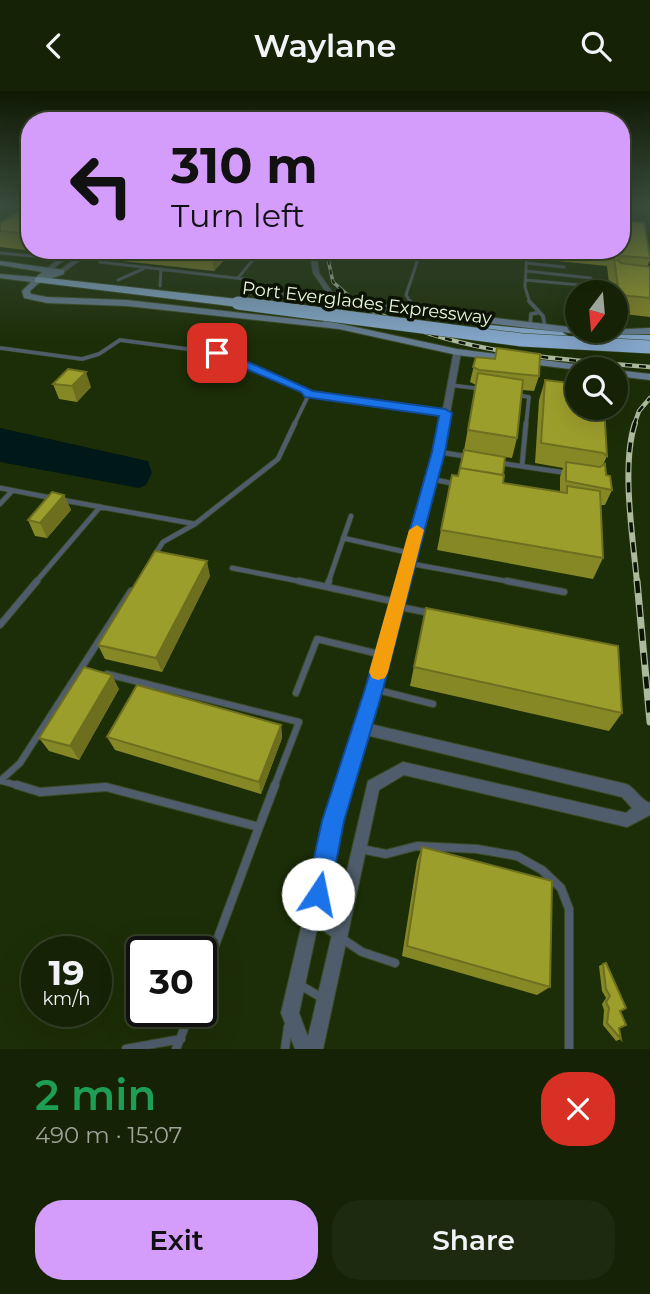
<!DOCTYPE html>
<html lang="en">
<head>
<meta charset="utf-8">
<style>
  :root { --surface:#152205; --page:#1e2a0f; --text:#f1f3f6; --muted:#9da49a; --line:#343f27; --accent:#d49cfb }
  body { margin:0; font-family:Montserrat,sans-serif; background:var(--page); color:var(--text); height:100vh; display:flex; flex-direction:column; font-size:26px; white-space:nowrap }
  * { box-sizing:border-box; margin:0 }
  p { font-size:23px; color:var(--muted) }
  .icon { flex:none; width:38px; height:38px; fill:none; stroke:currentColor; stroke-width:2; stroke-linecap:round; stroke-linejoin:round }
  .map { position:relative; height:958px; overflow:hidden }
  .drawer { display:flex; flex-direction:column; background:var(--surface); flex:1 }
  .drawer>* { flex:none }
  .hud { position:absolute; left:21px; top:21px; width:609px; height:147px; border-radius:28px; box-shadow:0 7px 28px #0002,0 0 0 2px var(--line); background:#d49cfb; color:#111; overflow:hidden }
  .needle { width:46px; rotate:196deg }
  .tools { position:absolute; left:565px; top:189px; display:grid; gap:14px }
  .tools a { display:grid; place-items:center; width:63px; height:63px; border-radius:50%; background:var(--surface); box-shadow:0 7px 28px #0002,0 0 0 2px var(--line); font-size:35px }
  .speed { position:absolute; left:21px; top:845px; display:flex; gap:14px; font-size:35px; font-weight:700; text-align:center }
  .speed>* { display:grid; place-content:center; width:91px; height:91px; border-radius:50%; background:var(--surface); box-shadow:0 7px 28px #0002,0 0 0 2px var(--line); line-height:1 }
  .speed small { font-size:18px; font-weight:400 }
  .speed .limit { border:4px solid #111; border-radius:10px; background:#fff; color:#111 }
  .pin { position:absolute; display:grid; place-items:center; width:60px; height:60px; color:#fff; margin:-30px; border-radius:14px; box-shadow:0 4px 10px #0006 }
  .me { position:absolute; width:77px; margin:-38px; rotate:11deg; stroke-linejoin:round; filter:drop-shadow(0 0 5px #0008) }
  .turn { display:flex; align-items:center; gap:24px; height:147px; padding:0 35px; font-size:32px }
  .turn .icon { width:91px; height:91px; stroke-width:2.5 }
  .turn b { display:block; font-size:49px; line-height:60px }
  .round { display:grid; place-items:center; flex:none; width:74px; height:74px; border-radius:28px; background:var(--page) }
  .overview { display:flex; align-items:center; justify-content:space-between; height:119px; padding:0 35px }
  h1 { font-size:42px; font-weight:600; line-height:52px; color:#1e9e55 }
  .cta { display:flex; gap:14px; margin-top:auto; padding:14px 35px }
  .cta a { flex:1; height:80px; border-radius:28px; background:var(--accent); color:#111; font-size:28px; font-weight:600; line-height:80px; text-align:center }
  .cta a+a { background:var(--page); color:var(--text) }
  header { display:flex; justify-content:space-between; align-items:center; height:91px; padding:0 35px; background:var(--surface); font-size:32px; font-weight:600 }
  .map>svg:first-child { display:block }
  .water { fill:#001817 }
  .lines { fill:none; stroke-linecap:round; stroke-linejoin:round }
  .lane-far4-casing { stroke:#394a25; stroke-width:3.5 }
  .lane-far3-casing { stroke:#394a25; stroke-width:4.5 }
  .lane-far2-casing { stroke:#394a25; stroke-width:6 }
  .lane-far1-casing { stroke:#394a25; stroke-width:8 }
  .lane-casing { stroke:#394a25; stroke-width:10 }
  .street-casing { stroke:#394a25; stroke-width:2 }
  .secondary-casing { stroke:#394a25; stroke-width:2 }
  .highway-casing { stroke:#394a25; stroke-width:2 }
  .lane-far4 { stroke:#4f5c6b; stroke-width:2.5 }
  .lane-far3 { stroke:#4f5c6b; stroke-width:3.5 }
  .lane-far2 { stroke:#4f5c6b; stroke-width:4.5 }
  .lane-far1 { stroke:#4f5c6b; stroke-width:6 }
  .lane { stroke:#4f5c6b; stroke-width:8 }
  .street { fill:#4f5c6b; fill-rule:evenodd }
  .secondary { fill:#647a91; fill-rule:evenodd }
  .highway { fill:#83a5c9; fill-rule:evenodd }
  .rail-far3-casing { stroke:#abb99d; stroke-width:3.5 }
  .rail-far2-casing { stroke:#abb99d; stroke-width:4.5 }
  .rail-far1-casing { stroke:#abb99d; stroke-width:6 }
  .rail-casing { stroke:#abb99d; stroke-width:7 }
  .rail-far3 { stroke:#0c1305; stroke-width:2; stroke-dasharray:5; stroke-linecap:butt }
  .rail-far2 { stroke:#0c1305; stroke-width:2.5; stroke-dasharray:7; stroke-linecap:butt }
  .rail-far1 { stroke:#0c1305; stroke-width:3.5; stroke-dasharray:10; stroke-linecap:butt }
  .rail { stroke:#0c1305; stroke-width:4.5; stroke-dasharray:12; stroke-linecap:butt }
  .highway-bridge-casing { stroke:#394a25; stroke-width:14; stroke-linecap:butt }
  .highway-bridge { stroke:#83a5c9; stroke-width:13 }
  .wall { fill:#868826 }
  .shaded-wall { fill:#6d6f1f }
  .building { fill:#9c9e2c; stroke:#6d6f1f; stroke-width:2 }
  .route { fill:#1a73e8; stroke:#114b97; stroke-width:2 }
  .slow { fill:#f59e0b }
  .labels { text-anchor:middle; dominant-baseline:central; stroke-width:7; stroke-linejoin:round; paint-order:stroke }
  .far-street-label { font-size:18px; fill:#eaf6e0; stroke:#0c1305 }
</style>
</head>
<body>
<header><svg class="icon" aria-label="back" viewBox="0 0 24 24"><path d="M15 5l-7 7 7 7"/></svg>Waylane<svg class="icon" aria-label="search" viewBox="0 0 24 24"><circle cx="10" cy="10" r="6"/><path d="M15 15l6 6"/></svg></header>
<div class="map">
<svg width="650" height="958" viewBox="0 0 650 958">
  <rect width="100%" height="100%" fill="#1c2e07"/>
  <path class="water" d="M0 337 148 370 152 382 146 394 139 397 0 371Z"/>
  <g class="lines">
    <defs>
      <path id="lane-far4" d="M20 116 30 117
        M114 159 100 171 252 189 264 202
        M527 159 525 196 530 212
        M0 162 42 166 52 159
        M526 172 564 176
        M526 180 591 187V195L526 189
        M238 187 261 159
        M118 189 143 178
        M160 195 161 178
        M411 212 406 204 421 159"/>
      <path id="lane-far3" d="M410 210 417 221
        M529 210 543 225 545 236
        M530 234 531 223 537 222
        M0 257 82 268 99 263 120 249 217 262 305 299 309 303 294 334
        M450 294 482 298
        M309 303 445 322
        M516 304 529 306 526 334"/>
      <path id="lane-far2" d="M439 361 470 366
        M500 372 567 382
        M522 375 526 332
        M431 388 456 393
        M0 397 52 407
        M62 409 195 433
        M0 413 12 400
        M343 447 410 462
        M154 465 163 451 195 433 278 368 295 332
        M407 472 517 492
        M232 477 308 492
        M35 492 100 416
        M328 492 351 425"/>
      <path id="lane-far1" d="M299 490 327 496
        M329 490 327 496 396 511
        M507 490 564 501
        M395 515 430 522
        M0 534 37 490
        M107 583 299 631 274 696
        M374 598 433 613
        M296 602 317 548 383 564
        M0 690 20 672 131 500
        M2 690 23 696"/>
      <path id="lane" d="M17 694 40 701 106 696 259 736 275 694
        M361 758 386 763 417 755 477 758 517 765 542 779 561 797 569 818V958
        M313 828 362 861 395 872
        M201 892 259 736
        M300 894 322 907
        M126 958 181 948
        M176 958 191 920
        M285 958 288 936"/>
      <path id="street" d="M70 159H77L50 180H46V178Z
        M86 159H93L63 182H59V180Z
        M310 159H316L319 182 339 211 338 212 252 202 249 200 252 198 331 208 313 182Z
        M454 259 461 261 443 361 370 633 626 693C636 697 640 709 650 712V724L627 736 404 684 379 699 323 958H295L281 922 326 730 368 598 435 361ZM366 644 622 706 632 717 626 722 403 671 368 690 308 946 299 922 340 730Z"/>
      <path id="secondary" d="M0 170 64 179V183L40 191 30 200 31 203 47 206 127 209 323 231 332 211 336 208 578 237V240L650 237V243H578L339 214 332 231 457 258 589 275 594 278 578 279 457 264 339 238 127 215 47 212 24 207 22 200 31 191 0 187V183L36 186 42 181 0 174Z
        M616 279 650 283V289L616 285Z"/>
      <path id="highway" d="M39 186 238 208 244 212 238 216 35 191V187Z
        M490 234 562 241 568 245 562 249 486 241V235Z
        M592 243 650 244V252L587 250V244Z"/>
    </defs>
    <use href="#lane-far4" class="lane-far4-casing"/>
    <use href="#lane-far3" class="lane-far3-casing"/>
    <use href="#lane-far2" class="lane-far2-casing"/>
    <use href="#lane-far1" class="lane-far1-casing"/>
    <use href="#lane" class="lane-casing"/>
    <use href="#street" class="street-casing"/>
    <use href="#secondary" class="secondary-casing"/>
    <use href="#highway" class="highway-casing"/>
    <use href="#lane-far4" class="lane-far4"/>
    <use href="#lane-far3" class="lane-far3"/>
    <use href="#lane-far2" class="lane-far2"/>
    <use href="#lane-far1" class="lane-far1"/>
    <use href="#lane" class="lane"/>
    <use href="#street" class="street"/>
    <use href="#secondary" class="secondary"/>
    <use href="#highway" class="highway"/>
    <defs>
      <path id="rail-far3" d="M326 159 333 191 357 212"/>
      <path id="rail-far2" d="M355 210C364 218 376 222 388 227 468 263 563 269 650 276
        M634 334 639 320 650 307"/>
      <path id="rail-far1" d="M635 332C621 375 633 447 637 492"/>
      <path id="rail" d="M637 490 650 631"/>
    </defs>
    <use href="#rail-far3" class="rail-far3-casing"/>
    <use href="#rail-far2" class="rail-far2-casing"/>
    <use href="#rail-far1" class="rail-far1-casing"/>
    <use href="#rail" class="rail-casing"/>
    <use href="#rail-far3" class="rail-far3"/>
    <use href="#rail-far2" class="rail-far2"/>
    <use href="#rail-far1" class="rail-far1"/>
    <use href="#rail" class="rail"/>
    <defs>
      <path id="highway-bridge" d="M238 212 522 249 650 256"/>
    </defs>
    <use href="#highway-bridge" class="highway-bridge-casing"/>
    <use href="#highway-bridge" class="highway-bridge"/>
  </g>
  <path class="wall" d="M30 122V159H44L42 161 0 156V132Z
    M111 159H233L214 180 113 169Z
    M539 159H621L650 163V169L647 176H650V226L616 222V201H610L607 175 538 168Z
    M476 266 539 285 534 300 522 299 517 347 512 367 484 363 503 384V392L560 401V386L563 377 535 372 539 309 545 289 607 365 603 374 606 384 612 399 605 414H601L603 467 593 488 437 459 452 384 458 385 464 359 476 294 470 291Z
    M53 293 91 296 77 311 59 308Z
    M64 404 71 419 47 447 35 445 28 429Z
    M210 485 162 581 105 568 98 554Z
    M426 517 622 622 609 640 410 595Z
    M119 598 79 669 49 660 39 647Z
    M281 634 282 647 261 703 115 659 107 646Z
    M422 756 550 896 537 904 402 865 417 770Z
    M603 873 620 920 619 937 621 948 616 950 603 934 604 919 602 913 606 907 602 900 599 875Z"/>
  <path class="shaded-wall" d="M215 159H233L214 180 211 163Z
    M86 281 91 296 77 311 72 295Z
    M64 404 71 419 47 447 40 432Z
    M207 470 210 485 162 581 156 567Z
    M112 584 119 598 79 669 70 655Z
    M281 634 282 647 261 703 259 691Z"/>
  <path class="building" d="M18 121 30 122V143L0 140V132Z
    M621 130 644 132 650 167 621 165 617 169 621 172 650 176V207L619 204 613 159H621Z
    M178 159H215L211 163Z
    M497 257 540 263 539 285 479 279 473 276 476 266 495 268Z
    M68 278 86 281 72 295 53 293Z
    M478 282 523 289 517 347 468 339Z
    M545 289 578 293V317H604L607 365 603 362 541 352Z
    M464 359 505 366 503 384 460 377Z
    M566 371 600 376 605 373 606 384 610 385 612 399 566 390Z
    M460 377 504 384 503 392 567 402V395L600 400 603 467 441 439 452 384 458 385Z
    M52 401 64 404 40 432 28 429Z
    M155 460 207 470 156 567 98 554Z
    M426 517 618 555 622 622 414 576Z
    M84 576 112 584 70 655 39 647Z
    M137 594 281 634 259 691 107 646Z
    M422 756 552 790 550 896 407 855Z
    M606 872 626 917 620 920 626 934 619 937 621 948 607 932 609 917 606 911 610 905 606 898 603 873Z"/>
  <linearGradient id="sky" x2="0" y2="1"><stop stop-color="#0f1904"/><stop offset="0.46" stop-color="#3a4c3c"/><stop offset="1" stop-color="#3a4c3c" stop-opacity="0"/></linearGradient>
  <rect width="650" height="250" fill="url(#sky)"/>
  <path class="route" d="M213 259H221L313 300 445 318 452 322 445 361 383 598 344 730 330 803 326 812 318 815 310 812 306 803 322 730 365 598 432 361 439 325 305 306 301 301 213 264Z"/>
  <path class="slow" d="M417 434 424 439 388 581 385 587 378 589 372 587 369 581 409 439Z"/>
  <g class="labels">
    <g class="far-street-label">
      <text transform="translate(367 212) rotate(7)">Port Everglades Expressway</text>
    </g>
  </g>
</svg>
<div class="tools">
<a><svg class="needle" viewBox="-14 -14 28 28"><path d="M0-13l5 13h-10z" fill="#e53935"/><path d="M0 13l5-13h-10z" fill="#9da49a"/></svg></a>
<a><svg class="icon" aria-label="search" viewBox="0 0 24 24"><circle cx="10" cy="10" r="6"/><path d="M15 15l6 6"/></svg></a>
</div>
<div class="speed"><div>19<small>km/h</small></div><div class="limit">30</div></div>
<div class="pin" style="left:217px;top:262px;background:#d93025"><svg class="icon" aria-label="arrive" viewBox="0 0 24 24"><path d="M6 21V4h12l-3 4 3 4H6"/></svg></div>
<svg class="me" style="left:318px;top:803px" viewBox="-20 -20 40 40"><circle r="19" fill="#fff"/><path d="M0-13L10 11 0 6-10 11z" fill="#1a73e8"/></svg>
<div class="hud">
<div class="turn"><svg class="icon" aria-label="left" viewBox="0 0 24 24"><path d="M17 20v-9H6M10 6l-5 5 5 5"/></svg><div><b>310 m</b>Turn left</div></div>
</div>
</div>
<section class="drawer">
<div class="overview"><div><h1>2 min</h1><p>490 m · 15:07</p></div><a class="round" style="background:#d93025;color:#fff"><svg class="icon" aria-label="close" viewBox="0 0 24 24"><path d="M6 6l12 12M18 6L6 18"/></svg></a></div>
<div class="cta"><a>Exit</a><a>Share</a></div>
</section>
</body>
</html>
